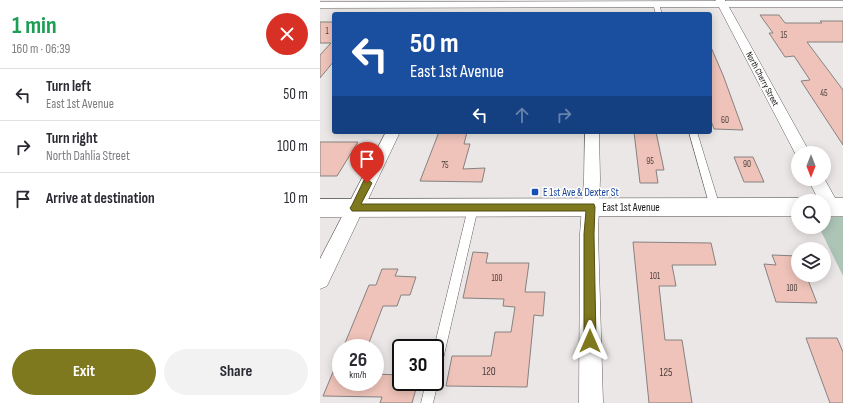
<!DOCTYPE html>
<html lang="en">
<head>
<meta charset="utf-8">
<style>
  :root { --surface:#fff; --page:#f2f2f3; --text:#2b2b33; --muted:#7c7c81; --line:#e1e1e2; --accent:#7e781e }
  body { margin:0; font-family:"Sofia Sans Condensed",sans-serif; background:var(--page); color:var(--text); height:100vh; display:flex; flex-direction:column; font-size:15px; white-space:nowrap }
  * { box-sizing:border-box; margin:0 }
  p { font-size:13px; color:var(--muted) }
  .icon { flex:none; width:22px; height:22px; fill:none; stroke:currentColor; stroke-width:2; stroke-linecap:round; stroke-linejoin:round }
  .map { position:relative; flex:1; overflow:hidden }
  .sheet { display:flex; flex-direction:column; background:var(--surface); width:320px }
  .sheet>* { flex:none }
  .hud { position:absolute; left:12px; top:12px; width:380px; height:122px; border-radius:4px; box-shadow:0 2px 10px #0003; background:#1a4fa0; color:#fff; overflow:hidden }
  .needle { width:26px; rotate:180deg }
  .controls { position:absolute; left:471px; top:146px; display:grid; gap:8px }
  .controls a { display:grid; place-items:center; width:40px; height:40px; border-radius:50%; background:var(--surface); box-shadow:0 2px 10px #0003; font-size:20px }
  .speed { position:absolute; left:12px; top:339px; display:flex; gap:8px; font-size:20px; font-weight:700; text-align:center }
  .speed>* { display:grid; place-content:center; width:52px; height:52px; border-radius:50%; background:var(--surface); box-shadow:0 2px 10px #0003; line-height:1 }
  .speed small { font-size:10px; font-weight:400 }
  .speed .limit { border:2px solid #111; border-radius:6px; background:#fff; color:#111 }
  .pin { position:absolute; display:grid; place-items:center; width:34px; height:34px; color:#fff; margin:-41px -17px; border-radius:50% 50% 50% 0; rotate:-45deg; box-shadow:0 0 4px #0007 }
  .pin .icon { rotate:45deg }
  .me { position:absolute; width:44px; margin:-22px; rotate:0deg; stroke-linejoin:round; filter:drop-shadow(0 0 3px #0008) }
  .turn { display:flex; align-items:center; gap:14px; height:84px; padding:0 12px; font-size:18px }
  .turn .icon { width:52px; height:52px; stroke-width:2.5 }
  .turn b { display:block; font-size:28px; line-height:34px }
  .lanes { display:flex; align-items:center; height:38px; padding:0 12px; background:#0003; justify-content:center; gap:20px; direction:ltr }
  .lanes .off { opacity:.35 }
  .round { display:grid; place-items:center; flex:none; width:42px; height:42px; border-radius:21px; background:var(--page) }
  .headline { display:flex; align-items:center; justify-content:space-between; height:68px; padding:0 12px }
  h1 { font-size:24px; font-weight:700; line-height:30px; color:#1e9e55 }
  .primary-button { display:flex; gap:8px; margin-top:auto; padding:8px 12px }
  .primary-button a { flex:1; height:46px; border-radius:24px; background:var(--accent); color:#fff; font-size:16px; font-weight:700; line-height:46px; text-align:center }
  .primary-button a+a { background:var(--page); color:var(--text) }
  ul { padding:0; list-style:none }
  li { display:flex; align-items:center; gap:12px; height:52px; padding:0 12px; border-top:1px solid var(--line) }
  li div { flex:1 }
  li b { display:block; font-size:15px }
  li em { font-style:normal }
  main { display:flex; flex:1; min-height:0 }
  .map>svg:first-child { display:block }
  .green { fill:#adc5b7 }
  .building { fill:#efc3b9; stroke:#858281 }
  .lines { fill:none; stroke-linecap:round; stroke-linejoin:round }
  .service-casing { stroke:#63615f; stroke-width:1 }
  .minor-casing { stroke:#63615f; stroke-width:1 }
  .tertiary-casing { stroke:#63615f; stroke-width:1 }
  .service { fill:#fff; fill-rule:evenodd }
  .minor { fill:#fff; fill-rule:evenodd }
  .tertiary { fill:#fff; fill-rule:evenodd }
  .route { fill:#7e781e; stroke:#524e14 }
  .transit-dot { fill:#1a4fb4; stroke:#fff; stroke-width:1.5 }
  .labels { text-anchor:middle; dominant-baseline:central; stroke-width:3; stroke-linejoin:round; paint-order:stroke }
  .number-label { font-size:9px; fill:#4d413e }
  .far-street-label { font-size:9px; fill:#171615; stroke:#fff }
  .transit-label { font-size:11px; fill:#164399; stroke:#fff; text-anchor:start }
  .street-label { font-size:11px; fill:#171615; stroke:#fff }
  .near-number-label { font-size:11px; fill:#4d413e }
</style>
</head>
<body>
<main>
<section class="sheet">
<div class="headline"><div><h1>1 min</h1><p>160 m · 06:39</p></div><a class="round" style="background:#d93025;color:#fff"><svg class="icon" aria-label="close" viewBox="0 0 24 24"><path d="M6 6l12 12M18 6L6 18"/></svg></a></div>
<ul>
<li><svg class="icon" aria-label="left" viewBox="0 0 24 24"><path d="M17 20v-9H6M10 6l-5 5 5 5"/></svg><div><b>Turn left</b><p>East 1st Avenue</p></div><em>50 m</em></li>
<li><svg class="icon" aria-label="right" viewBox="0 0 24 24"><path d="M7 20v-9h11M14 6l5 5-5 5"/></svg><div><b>Turn right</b><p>North Dahlia Street</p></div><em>100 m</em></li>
<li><svg class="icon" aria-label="arrive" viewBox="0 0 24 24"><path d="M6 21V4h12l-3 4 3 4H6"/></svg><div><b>Arrive at destination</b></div><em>10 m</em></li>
</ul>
<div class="primary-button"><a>Exit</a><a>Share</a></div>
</section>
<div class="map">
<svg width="523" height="403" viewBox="0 0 523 403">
  <rect width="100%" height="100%" fill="#ebe7e6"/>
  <path class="green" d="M504 217H523V276L499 227H504Z"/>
  <path class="building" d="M440 15H459L465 23H502L500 21H523V42H487L523 90V145L481 81 490 80 474 56 465 57 449 33H453Z
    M0 22H14V61L0 78V55L11 43H0Z
    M390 45 403 75 423 130 394 129 390 118Z
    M119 132H147L144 144H150L143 169 165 168 162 182 100 181Z
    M314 132H336L344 170H336L338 183H320Z
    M0 142H38L17 176H0Z
    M414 157H433L444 182H424Z
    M313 242 391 243 396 265H352L356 286H339L345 340H362L372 403H329Z
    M153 252 168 253 166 263H209L205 292H225L223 316 214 315 207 387 126 386 132 356H171L175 332H191L195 307 183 306 184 299 143 298Z
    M452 255 478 256V275H486L497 303 456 302 444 264 456 265Z
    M62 269H78L75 276 96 277 90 295H81L77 306H63L47 348H23L49 285H56Z
    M486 338H517L523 352V403H510Z
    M21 353V382H55V374L81 375V382H98L92 403H60L62 397 3 396Z"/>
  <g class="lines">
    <defs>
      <path id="service" d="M336 2 339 4 342 14H336L333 4Z
        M369 132H377L400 207 398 210 395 211 392 210 390 207Z
        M153 204 156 205 158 208 121 368 119 372 115 374V348H114L148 208 150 205Z
        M115 377 118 382 113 403H101L106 382H115Z"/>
      <path id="minor" d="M395 0H405V1H523V7H409L490 153H478V158L477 157 399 7 0 8V2L396 1Z
        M66 132H80L7 286 0 289V259Z
        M265 132H279L280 179 278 234 283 403H259L260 234 264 179Z
        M504 178 520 207 517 212 511 214 505 212 504 201H499L488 179Z"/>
      <path id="tertiary" d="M478 198 486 201H478V216L0 217V199Z
        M504 198H523V216H504V201H496Z"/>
    </defs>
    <use href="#service" class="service-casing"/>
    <use href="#minor" class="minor-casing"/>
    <use href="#tertiary" class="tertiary-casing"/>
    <use href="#service" class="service"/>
    <use href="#minor" class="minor"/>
    <use href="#tertiary" class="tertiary"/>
  </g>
  <path class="route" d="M47 179 52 183 41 204H274L275 207 274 234 276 341 274 346 270 347 266 346 264 341V234L266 211H32L30 208 32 205 44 180Z"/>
  <rect class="transit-dot" x="211" y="188" width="8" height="8" rx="2"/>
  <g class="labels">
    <g class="number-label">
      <text x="7" y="31">1</text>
      <text x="464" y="35">15</text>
      <text x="504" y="93">45</text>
      <text x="405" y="120">60</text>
      <text x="330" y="161">95</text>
      <text x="427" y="164">90</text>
      <text x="125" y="165">75</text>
      <text x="335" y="276">101</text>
      <text x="177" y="278">100</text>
      <text x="472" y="288">100</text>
    </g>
    <g class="far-street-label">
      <text transform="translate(442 79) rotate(62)">North Cherry Street</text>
    </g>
    <g class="transit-label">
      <text x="223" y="192">E 1st Ave &amp; Dexter St</text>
    </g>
    <g class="street-label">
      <text x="311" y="207">East 1st Avenue</text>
    </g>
    <g class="near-number-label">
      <text x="169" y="371">120</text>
      <text x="346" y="372">125</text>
    </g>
  </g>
</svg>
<div class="controls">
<a><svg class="needle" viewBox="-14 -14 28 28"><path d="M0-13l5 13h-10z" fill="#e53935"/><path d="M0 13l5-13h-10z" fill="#7c7c81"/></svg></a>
<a><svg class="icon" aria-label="search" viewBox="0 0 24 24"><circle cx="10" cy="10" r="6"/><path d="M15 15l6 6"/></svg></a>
<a><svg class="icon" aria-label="layers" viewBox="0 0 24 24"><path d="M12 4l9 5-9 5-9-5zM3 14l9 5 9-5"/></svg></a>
</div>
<div class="speed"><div>26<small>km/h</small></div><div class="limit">30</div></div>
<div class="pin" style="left:47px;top:183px;background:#d93025"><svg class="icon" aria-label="arrive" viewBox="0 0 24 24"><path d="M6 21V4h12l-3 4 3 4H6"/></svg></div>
<svg class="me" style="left:270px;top:341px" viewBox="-20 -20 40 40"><path d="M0-17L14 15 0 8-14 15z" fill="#7e781e" stroke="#fff" stroke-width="4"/></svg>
<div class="hud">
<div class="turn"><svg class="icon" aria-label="left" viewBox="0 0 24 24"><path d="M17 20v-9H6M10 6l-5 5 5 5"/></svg><div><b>50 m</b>East 1st Avenue</div></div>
<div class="lanes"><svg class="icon" aria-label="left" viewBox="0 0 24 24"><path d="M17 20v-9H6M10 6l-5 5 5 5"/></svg><svg class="icon off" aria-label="ahead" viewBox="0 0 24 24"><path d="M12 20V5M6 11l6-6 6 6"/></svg><svg class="icon off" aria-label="right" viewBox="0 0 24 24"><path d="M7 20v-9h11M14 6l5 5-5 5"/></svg></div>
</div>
</div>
</main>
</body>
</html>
